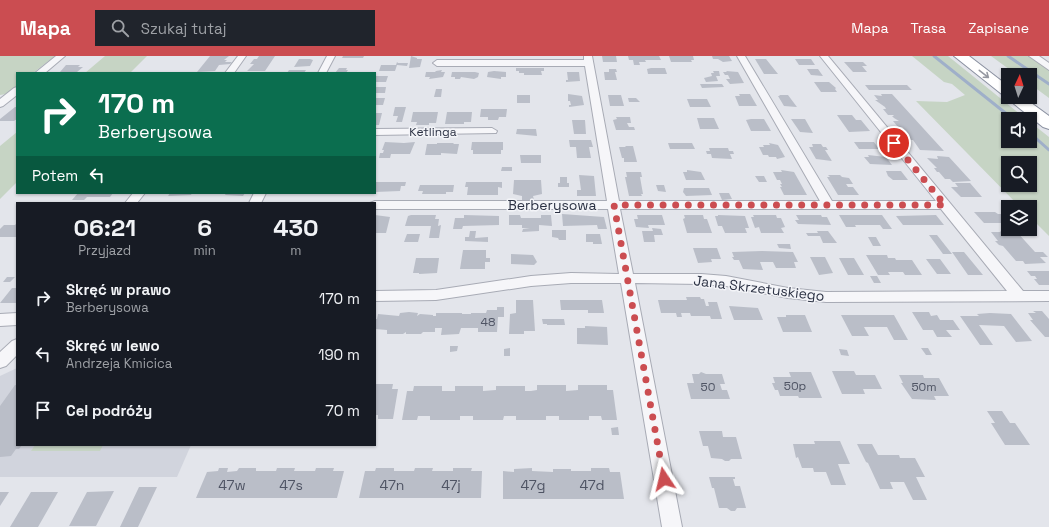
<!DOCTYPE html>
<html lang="pl">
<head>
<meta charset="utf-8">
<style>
  :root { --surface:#171b24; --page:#20242c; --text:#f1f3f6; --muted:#9ea1a6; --accent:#cb4d51 }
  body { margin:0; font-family:"Space Grotesk",sans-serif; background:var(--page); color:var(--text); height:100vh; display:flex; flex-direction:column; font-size:15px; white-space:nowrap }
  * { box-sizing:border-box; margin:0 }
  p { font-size:13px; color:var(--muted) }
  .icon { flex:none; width:22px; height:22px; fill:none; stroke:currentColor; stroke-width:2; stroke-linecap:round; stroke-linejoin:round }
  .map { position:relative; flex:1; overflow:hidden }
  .details { position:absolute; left:16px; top:146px; width:360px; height:244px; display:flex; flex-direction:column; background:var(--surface); border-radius:0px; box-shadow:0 1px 3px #0004 }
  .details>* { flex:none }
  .guide { position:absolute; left:16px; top:16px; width:360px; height:122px; border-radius:0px; box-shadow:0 1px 3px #0004; background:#0b6e4f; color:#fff; overflow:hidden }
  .needle { width:26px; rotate:4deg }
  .controls { position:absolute; left:1001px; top:12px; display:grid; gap:8px }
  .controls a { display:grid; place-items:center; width:36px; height:36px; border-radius:0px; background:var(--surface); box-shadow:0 1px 3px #0004; font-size:20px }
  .pin { position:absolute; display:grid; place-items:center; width:34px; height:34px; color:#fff; margin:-17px; border:2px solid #fff; border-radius:50%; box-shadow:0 1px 4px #0007 }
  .me { position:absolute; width:44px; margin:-22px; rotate:350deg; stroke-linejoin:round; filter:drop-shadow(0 0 3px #0008) }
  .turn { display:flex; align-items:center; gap:14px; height:84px; padding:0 16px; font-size:18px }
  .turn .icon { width:52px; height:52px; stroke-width:2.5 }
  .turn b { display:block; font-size:28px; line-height:34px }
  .then { display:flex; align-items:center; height:38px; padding:0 16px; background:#0003; gap:8px; font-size:15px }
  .eta { display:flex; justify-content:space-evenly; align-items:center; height:68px; text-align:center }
  .eta b { font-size:24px; font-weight:700; line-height:28px }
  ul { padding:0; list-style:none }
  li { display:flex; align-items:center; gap:12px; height:56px; padding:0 16px }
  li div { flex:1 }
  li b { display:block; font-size:15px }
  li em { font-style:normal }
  header { display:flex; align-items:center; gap:24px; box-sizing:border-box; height:56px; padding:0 20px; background:var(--accent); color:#fff }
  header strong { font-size:19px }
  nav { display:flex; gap:22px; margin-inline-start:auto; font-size:14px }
  .search { width:280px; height:36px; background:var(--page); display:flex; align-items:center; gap:10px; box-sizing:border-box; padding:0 14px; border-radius:0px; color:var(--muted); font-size:15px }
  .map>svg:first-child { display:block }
  .built { fill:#d1d4dd }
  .green { fill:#c6d4c4; fill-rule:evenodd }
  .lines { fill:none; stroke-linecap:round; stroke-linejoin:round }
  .stream { stroke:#9fafc9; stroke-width:3 }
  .building { fill:#babec8 }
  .street-casing { stroke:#a8abb5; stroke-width:2 }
  .highway-casing { stroke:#8b91a1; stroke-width:2 }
  .street { fill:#f6f6f9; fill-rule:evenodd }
  .highway { fill:#fff; fill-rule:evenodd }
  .oneway { stroke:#9598a1 }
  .route { stroke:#cb4d51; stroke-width:7; stroke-dasharray:0 12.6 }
  .labels { text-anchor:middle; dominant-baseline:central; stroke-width:3; stroke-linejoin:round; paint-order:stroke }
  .far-street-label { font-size:12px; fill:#2b3143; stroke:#f3f4f8 }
  .number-label { font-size:12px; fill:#4f5464 }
  .street-label { font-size:14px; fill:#2b3143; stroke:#f3f4f8 }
  .near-number-label { font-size:14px; fill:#4f5464 }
</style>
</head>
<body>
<header>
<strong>Mapa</strong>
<div class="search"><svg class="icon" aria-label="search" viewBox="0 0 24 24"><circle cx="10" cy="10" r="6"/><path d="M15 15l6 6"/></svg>Szukaj tutaj</div>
<nav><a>Mapa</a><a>Trasa</a><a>Zapisane</a></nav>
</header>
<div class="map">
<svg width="1049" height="471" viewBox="0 0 1049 471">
  <rect width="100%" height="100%" fill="#e3e5eb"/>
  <path class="built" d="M17 312V389H191L177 421H0V320Z"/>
  <path class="green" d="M0 0H55L33 17H17V30L6 38 0 39Z
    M105 0H147L130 17H85Z
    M912 0H948L1026 63H1008V85H1030V66L1049 81V180L1030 161V151H1020L916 45 947 46 965 39 952 28 944 26ZM1008 107H1030V129H1008Z
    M991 0H1029L1049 14V42L1030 28V19H1017Z
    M17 76V126L0 143V90Z
    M35 389H103L100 395H31Z"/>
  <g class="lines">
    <path class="stream" d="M934 0 1013 63
      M1008 0 1049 28
      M1030 77 1049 94"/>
  </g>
  <path class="building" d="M210 0H229L224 4H227L225 6H232L230 8 219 9 215 15 197 16Z
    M259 0H275L265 15H247L254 8H250L254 3H257Z
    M343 0H364L363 2H342Z
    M411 0 417 2V3H422L420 11 409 12Z
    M602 0H616L617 6H603Z
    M628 0H659L661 4H645L646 6H639L640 9H634L633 4H629Z
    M669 0H693L694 4H691L692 6H671Z
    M712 0H729L732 5 723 6 718 3H713Z
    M299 3H310L313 4 310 10 294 11Z
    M755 3H766L778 18H764Z
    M795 3H811L815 9H799Z
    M397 6 398 7H408L407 10 397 9 395 15H379L381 9H396Z
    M844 6H863L867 10H862L867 16H853Z
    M66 9H80L78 11H83L77 16H60Z
    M339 12H347L346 14H348L346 17H335Z
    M516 12H544V15H541L542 19H524V17H519V15H516Z
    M651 12H665L667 18H648L647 13Z
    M609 13H616L617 16H615L617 24H605L604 16H609Z
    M807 13H818L823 20 811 19Z
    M289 14H306L304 17H287Z
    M436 15 442 14 441 16H445L443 21 429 23 430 21H425L426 16H435Z
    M494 15 506 16V21H501V23L487 21 488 16Z
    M713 15H719L720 20H716L718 25 706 26 704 22 712 20 711 17H714Z
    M726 15 738 16 744 27 730 28 726 23H730L728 19H725L723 16H727Z
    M452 16H475L479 17 478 21 474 23 461 21 460 23H455V21H451Z
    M567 16H579L580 25 566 26V24H568Z
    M375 20H388L386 26H375Z
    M814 26H829L836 32 835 33 837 36H821Z
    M700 28H722L724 31 702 32Z
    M865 29H907L912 34H869Z
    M375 31H386L385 37H375Z
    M436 33H442L441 41H434Z
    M568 38 582 40 584 49 569 51V49H571L570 45H568Z
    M739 38H750L757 50H739L735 40H740Z
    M881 38H892L944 95 920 94 913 84H909L904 78H908L906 76 902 71H898L893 65H899L894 62 892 60H894L893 59H888L883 53H886L885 51 875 44H878L874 39 882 40Z
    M517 39H530V47H517Z
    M608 39H621L624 50H610Z
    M779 39H788L797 51 784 50 778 40H780Z
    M375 42H385L383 49H375Z
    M628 42H636L640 46H629Z
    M687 43H707L711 51H690Z
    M15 51H17V63L14 65H0V63Z
    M395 51H406L402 66H396L398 60H393Z
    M481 53H507L506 61H499L498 64H488V61H480Z
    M413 56H438L436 67H429V69H416L417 66H411Z
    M447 56H472L471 66H464V68H445Z
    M376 57H382L379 69H375Z
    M837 59H852L856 64H861L870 75 849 76Z
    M616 61H630L631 67H627L629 71H634L635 74H616L613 64 617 63Z
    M697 62H714L719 73H700Z
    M751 63H764L771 75H751L746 64Z
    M791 63H805L813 77 800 76Z
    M572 64H585L586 78H574Z
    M517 73H536L537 80 516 78Z
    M569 84H591L593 91H589L591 102H577L576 91H570Z
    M385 86 404 87 415 86 410 98H391L390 102H379L380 97H383L384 94H382Z
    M472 86H503V94H501V98H473V94H471Z
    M854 86H874L879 93H859Z
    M437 87H454L453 88H459L457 98 441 97V99H425L427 88H437Z
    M668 87H692L695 93H670Z
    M769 87 778 89 785 101 777 103 776 101H769L768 99H763L759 91H764L763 89H770Z
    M812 88H821L823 91H826L828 94H825L832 105 816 103 809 91H813Z
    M625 90H633L637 106H624V102H622L619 91H626Z
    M709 92H728L729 95H733L734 98H730L732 103 712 102 711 98H707L706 95H710Z
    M520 99H541V107H521Z
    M868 99 886 101 892 109 870 108 864 101H869Z
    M937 100 949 101 971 125 953 126 950 123H945L939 116H937L934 112H937L927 102 938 103Z
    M502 111H512V115H501Z
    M687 114 701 116 705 124H686L683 116H687Z
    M781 114 794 116 807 139H784L780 131H782L780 128H782L780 124H777L773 116H782Z
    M886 115H901L908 124H893L888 120Z
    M626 116H641L642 121H640L643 138H641L642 140H629L625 121H627Z
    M579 119 594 120 596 140H577V134H581Z
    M828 119H840L842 121 849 122 853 128H846L848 131H853L859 139H838L827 121H830Z
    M755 120H764L767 126H759Z
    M560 121H567V127H569V131H558V127H560Z
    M514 124H541L542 138 533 140 534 144H522V140L513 138Z
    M375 126H406L405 130H401L400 135 375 136Z
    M466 126H502V132L498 131V139H467L468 131H465Z
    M955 127H970L982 141H961L951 131H958Z
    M420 129H454L453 136H446V138H422L423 135H418Z
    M656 129H664L666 136 658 135Z
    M684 132H709L712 139 686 140 683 136Z
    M78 137H113L110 141H87L84 144H72Z
    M170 137H192L191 139 168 140Z
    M226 137H245L243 140 225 139Z
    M719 137H729L732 143 722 144Z
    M974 156H995L998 158H1004L1008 163V167H984Z
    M562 158 604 161 607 173H598L597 169 563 170Z
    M375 159 390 161 386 177H375Z
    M411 159H436L435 163H439L438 170 441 169 439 182H429L431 170H405L408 160Z
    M464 159 499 160V169L463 170 462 173H453L455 162H464Z
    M509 159H520L521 162H541V159H551L552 170 539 169V175L522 176 523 173 530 172H522V169H509Z
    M637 159H662L665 169H648L649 172 636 171 634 163H638Z
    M684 159H703L704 163H707L712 177H687L683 163 685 162Z
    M718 159 745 160 749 172H745L747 177H725L722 170H718L715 160H718Z
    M753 159H776L777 162H781L785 171 781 172 784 177H761L759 171 755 172 751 161H754Z
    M796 159H821L822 161H827L831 169 798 168 795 164H799Z
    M839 159H882L892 173H883L880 169H855L856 171H846Z
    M936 159 944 169H903L896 160Z
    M17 167V181H0V173L4 169H15Z
    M652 172 661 173 663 179H654L655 186H644L642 175H653Z
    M552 174H566V184H559L558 182 552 181Z
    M470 175H476L475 182 488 181V186L465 185V181H469Z
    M817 175H828L837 187H823L820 180H808L806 177H818Z
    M1000 175H1016L1035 196H1043L1048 201H1040L1046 207 1025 208 1023 205H1016L1003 190 999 189 995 185H998L991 176H1001Z
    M407 178H420L418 186H404Z
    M586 178H600L602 188H593V186H586Z
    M929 179H937L952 198H943Z
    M868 181H876L881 190H873Z
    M777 188H790L791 193 779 192Z
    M693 192H717L721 203H711L712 206 698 207Z
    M463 194H486V202H490V206H485V213H460Z
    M762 195 793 196 798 206H794L796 212H776L773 206H760L763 214 743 213 739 204H734L732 201H734L732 196Z
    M952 196H964L983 219H968Z
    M511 198 533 199 537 206 534 209 511 208Z
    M866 199H887L888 202H895L896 204H912L922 219H905L903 216H888L890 219H878Z
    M810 201H825L833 217 819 219Z
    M416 202H439L437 217 419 218V217H413Z
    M839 202H854L864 219H848Z
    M926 203H940L951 218H937Z
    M1027 215H1049V229H1039L1034 223H1037L1035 220H1031Z
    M870 220H877L881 227H874Z
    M7 221H15L10 226H3Z
    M12 232H17V247H0Z
    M686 241H700L701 243H704L706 250H709L708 246H717L722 263H711L710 260H691L690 257H681L682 261H677L676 257H661L658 244H687Z
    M516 244H533L535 275H524V278H509L510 258 516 257Z
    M560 244H602L604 257H588V254H561Z
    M729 250 758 252 763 264H734Z
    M497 251H504V261H498L497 276H478V272H461L459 278 441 279 442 272H435V276H423L421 278H406V276L403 278H387V274L375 273V263H377L378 258 399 260 400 257 409 256 418 257 417 260 420 258 433 259V260H436V257H462V258H471V257H486L487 254H497Z
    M1033 255H1042L1049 263V281H1045L1030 264H1033L1028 257H1036Z
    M912 256H929L931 260 937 259 940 264H953L960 274H946L952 281H937L933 274H923Z
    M990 257 1011 258 1032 285 1016 286 1004 270 979 269 993 289H980L960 260H979L977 258Z
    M786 259H805L812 276H783L777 261H786Z
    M841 259H894L908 284H894L887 271H864L869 280H852Z
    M542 263H564L565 269H547V268H543Z
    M585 270 607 271 608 289 577 288V272H585Z
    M450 290H458L457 295 450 296Z
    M510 292V300H504V293Z
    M921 292H928L932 299H926Z
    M839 293 847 294 849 300 841 299Z
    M832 315H854L856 319H875L882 333H863L865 338H842Z
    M701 316 706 318H722L725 328H720L722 334H727L730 343H691L687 327H694L692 318H699Z
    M789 316H811L822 342H799L798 340H780L778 334H775L772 327H775L773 321H791Z
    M899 319H923L924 322H939L949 340H934L936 344 912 343 901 327H903Z
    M375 328H393L392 333H398L393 363H378V359H375Z
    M15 329H17V389H22L19 393H16L11 400 0 401V350Z
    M537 329H566V335L578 334V329H607V334H613L617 364H602L601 360H589V364H559V360H546V364H516V360H504L503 364H473V360H460V364H430V360H418L417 364H402L407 335H413L414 330H442V335H455V330H483V335L496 334V330H525V335H531L537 334Z
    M987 355H1002L1010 367H1015L1030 389H1005L991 367H995Z
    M618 371 619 379H612L611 372Z
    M699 375H722L723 381H736L742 403H731L729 405H725L722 403 711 402 708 390H703Z
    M814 385H840L850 408H838L846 429H831L826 416H814L813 412H802L798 401 796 402 793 388H815Z
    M857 388H872L878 399H899L900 402H915L925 421H916L927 444H913L904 426H890L893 433H880L868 407 866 406Z
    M219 412H228L227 416 237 415 239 412H256V415H276L277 412H295L294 415H315L316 412H334L333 415H344L337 442H196L207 416 218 415Z
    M376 412H394V415H414L415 412H433L432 415H453V412H472L471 415H482L481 442H359L365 415H375Z
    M532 412V415L553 416V413H571V415H591V412H609L610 416H620L624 443H503V415L514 416V413Z
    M709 421H735V423H733L735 430H740L746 452H737L735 455H731L727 452H719L714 432H712Z
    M139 431H157L138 471H120Z
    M114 435 96 470H69L87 436Z
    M0 436H9L0 450Z
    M31 436H58L38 471H10Z"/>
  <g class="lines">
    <defs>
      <path id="street" d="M56 0H65L45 17H35Z
        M238 0H246L234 17H225Z
        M327 0H335L326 17H318Z
        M584 0H592L619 145H820L737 0H745L832 145H936L820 0H828L1023 235H1049V245L826 246 788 242 726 230 701 228 635 227 682 471H662L621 227H571L531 230 436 244 375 245V235L436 234 531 220 571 217 619 218 608 153H375V147H370L375 145H607L585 10H437L433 7 437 4H584ZM620 153H941L1007 235 826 236 788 232 726 220 701 218H633Z
        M1029 0H1039L1049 7V14Z
        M17 31V39L3 50 0 51V43L14 32Z
        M492 72 497 75 496 77 375 79V73Z
        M133 137H145L137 147H125Z
        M254 137H266L261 147H249Z
        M17 257V269L0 270V258Z
        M17 283V299L6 310 0 312V296L12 285Z"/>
      <path id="highway" d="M954 0H969L1008 30V41H1023L1049 60V73L1043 71Z"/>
    </defs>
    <use href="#street" class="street-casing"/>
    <use href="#highway" class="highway-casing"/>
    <use href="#street" class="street"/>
    <use href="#highway" class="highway"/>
  </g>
  <defs><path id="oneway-shaft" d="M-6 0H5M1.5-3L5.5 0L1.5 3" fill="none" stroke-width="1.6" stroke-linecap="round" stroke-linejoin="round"/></defs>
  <use class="oneway" href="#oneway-shaft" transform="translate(984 18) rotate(38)"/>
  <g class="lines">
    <path class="route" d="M664 423 614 149H945L894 87"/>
  </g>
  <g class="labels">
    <g class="far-street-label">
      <text x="433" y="76">Ketlinga</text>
    </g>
    <g class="number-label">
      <text x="488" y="266">48</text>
      <text x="795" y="330">50p</text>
      <text x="708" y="331">50</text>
      <text x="924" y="331">50m</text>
    </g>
    <g class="street-label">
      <text x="552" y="149">Berberysowa</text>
      <text transform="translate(759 232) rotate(7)">Jana Skrzetuskiego</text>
    </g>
    <g class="near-number-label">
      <text x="232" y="429">47w</text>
      <text x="291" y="429">47s</text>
      <text x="392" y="429">47n</text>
      <text x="451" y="429">47j</text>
      <text x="533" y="429">47g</text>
      <text x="592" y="429">47d</text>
    </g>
  </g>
</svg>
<div class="controls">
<a><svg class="needle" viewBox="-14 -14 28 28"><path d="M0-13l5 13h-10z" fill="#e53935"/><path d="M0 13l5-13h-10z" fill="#9ea1a6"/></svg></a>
<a><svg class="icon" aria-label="sound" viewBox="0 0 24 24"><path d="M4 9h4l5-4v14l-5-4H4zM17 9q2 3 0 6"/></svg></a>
<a><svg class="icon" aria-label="search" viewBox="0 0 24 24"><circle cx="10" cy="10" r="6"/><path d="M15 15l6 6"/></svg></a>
<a><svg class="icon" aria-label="layers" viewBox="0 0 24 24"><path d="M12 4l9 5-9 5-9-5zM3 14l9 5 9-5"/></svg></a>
</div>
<div class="pin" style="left:894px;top:87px;background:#d93025"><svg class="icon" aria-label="arrive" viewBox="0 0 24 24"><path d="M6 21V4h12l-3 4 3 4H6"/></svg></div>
<svg class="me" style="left:664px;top:423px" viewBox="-20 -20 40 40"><path d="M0-17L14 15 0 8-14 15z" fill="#cb4d51" stroke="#fff" stroke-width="4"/></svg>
<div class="guide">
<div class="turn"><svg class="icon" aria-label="right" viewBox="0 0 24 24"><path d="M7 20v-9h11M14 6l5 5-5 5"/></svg><div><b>170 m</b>Berberysowa</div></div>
<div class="then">Potem<svg class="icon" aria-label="left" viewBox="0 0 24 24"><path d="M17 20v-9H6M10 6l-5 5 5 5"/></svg></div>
</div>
<section class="details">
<div class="eta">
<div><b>06:21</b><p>Przyjazd</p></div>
<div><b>6</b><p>min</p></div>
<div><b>430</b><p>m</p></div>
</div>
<ul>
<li><svg class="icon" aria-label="right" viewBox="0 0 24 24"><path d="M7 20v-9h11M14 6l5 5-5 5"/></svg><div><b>Skręć w prawo</b><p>Berberysowa</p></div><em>170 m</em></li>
<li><svg class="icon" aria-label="left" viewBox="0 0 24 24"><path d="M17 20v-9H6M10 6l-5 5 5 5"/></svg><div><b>Skręć w lewo</b><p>Andrzeja Kmicica</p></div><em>190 m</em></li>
<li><svg class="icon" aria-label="arrive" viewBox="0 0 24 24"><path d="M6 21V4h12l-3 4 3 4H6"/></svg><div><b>Cel podróży</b></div><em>70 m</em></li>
</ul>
</section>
</div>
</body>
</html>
